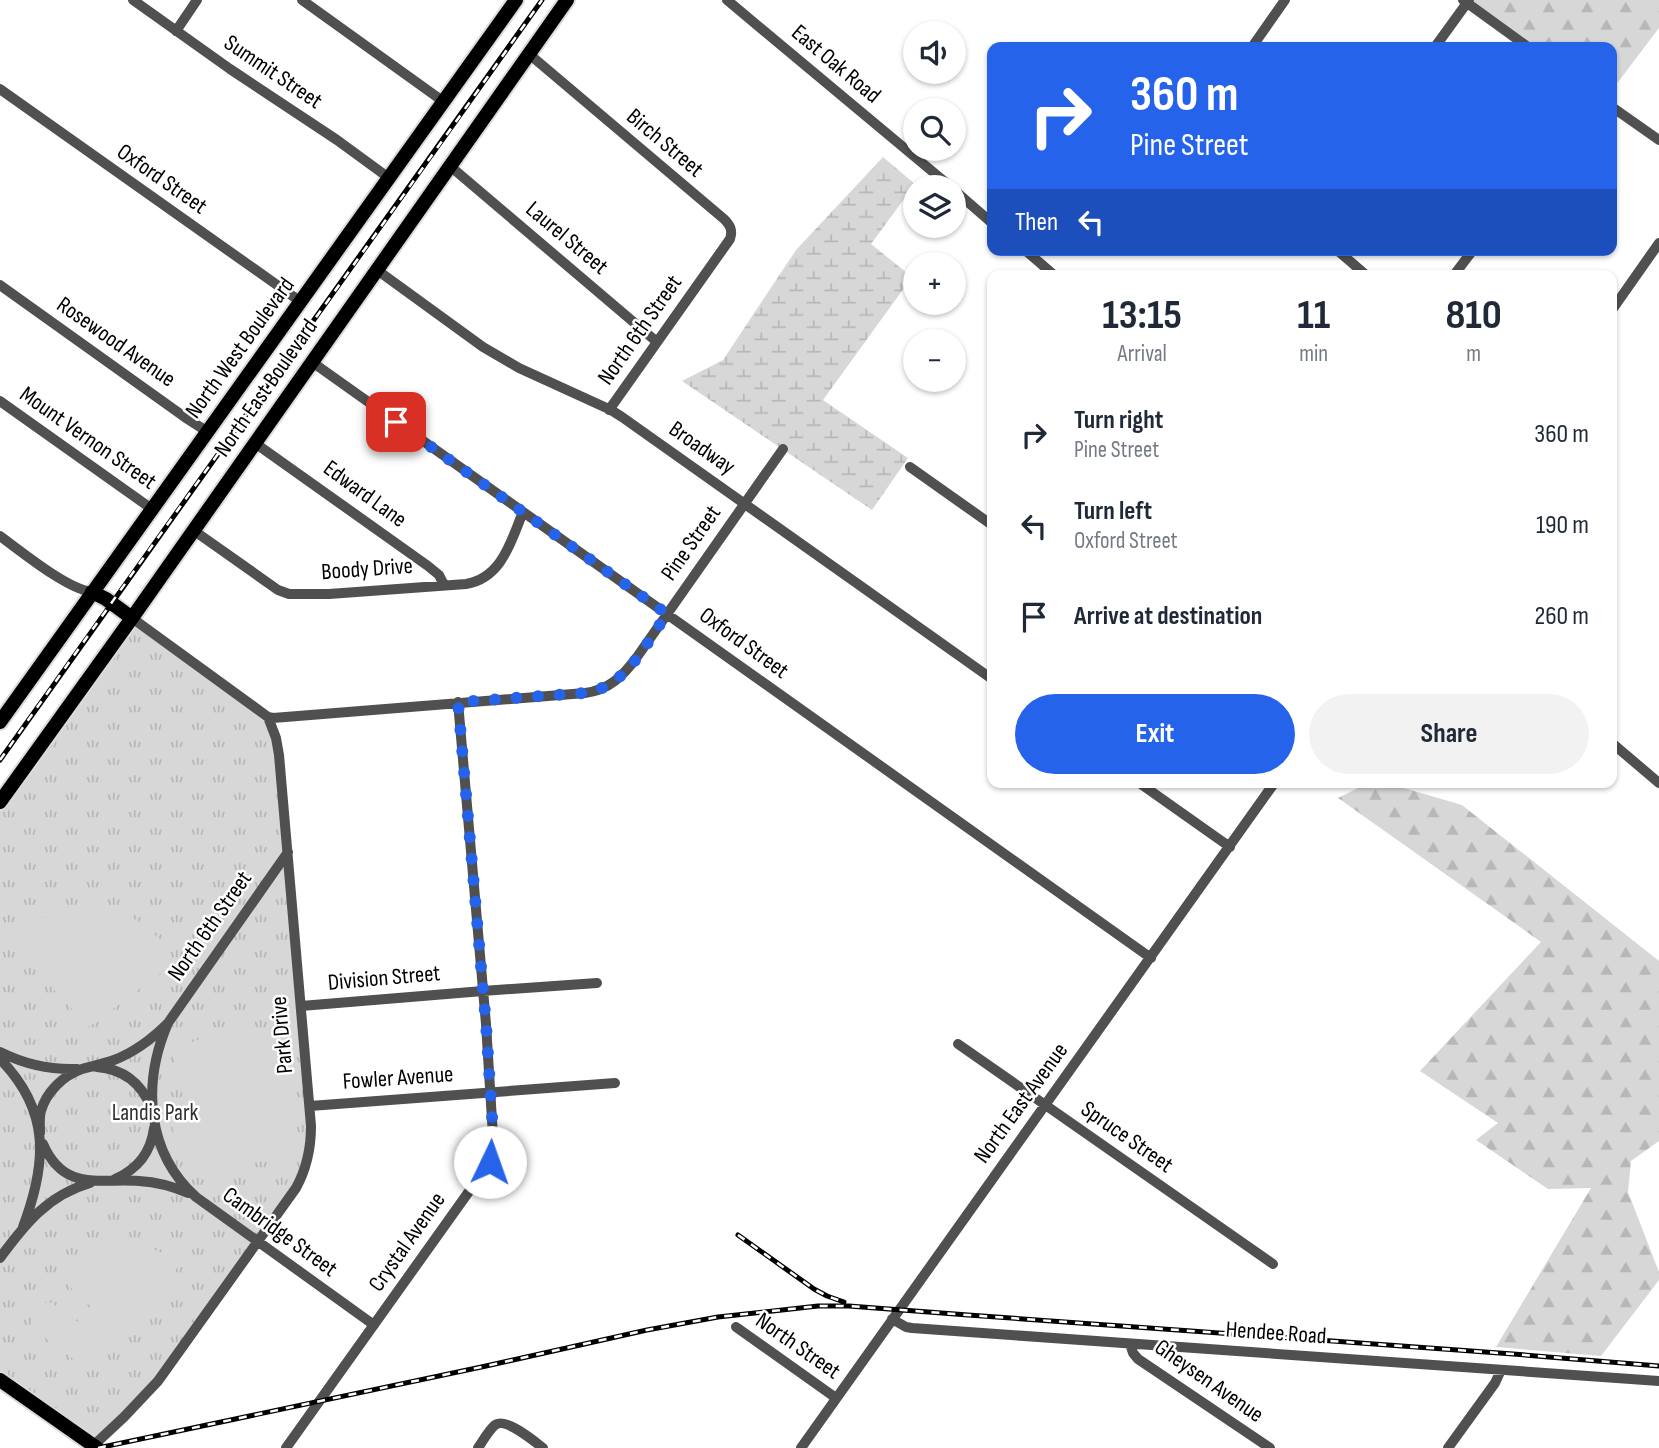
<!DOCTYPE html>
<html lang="en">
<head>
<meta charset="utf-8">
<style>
  :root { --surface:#fff; --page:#f2f2f3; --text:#1f2937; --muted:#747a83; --accent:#2563eb }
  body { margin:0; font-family:"Sofia Sans Condensed",sans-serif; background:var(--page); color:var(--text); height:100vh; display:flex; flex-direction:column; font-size:26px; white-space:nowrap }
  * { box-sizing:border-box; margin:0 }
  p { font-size:23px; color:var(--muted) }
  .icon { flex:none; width:38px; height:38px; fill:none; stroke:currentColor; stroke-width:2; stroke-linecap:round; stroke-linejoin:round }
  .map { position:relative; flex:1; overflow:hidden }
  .side { position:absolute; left:987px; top:270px; width:630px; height:518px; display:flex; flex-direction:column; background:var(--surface); border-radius:14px; box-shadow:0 2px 5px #0004 }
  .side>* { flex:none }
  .top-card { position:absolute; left:987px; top:42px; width:630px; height:214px; border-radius:14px; box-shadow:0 2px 5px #0004; background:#2563eb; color:#fff; overflow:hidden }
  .fabs { position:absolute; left:903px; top:21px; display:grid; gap:14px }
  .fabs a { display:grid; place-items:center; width:63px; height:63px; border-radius:50%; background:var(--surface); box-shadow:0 2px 5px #0004; font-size:35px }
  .pin { position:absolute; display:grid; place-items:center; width:60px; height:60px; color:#fff; margin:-30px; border-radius:14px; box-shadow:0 4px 10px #0006 }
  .me { position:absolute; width:77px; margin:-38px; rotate:3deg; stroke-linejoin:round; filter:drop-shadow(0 0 5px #0008) }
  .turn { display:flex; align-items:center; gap:24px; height:147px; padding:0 28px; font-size:32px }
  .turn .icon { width:91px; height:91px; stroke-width:2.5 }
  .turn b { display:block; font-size:49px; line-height:60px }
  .then { display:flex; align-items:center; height:66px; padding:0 28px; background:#0003; gap:14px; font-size:26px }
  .eta { display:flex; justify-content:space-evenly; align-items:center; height:119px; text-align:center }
  .eta b { font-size:42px; font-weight:700; line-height:49px }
  .button { display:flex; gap:14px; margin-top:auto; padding:14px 28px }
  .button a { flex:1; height:80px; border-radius:42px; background:var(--accent); color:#fff; font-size:28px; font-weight:700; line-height:80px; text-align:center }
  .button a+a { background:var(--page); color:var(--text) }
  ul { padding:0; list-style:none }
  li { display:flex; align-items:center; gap:21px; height:91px; padding:0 28px }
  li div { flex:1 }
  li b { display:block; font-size:26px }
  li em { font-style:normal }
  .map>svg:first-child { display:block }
  .forest { fill:url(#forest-firs) }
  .wetland { fill:url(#wetland-marsh) }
  .park { fill:url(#park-tufts) }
  .garden { fill:#d7d7d7 }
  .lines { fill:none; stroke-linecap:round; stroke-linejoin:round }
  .major-casing { stroke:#dbdbdb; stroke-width:18 }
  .minor { stroke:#505050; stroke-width:10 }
  .major { stroke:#000; stroke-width:14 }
  .rail-casing { stroke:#000; stroke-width:5 }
  .rail { stroke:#fff; stroke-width:2.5; stroke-dasharray:8; stroke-linecap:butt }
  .route { stroke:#2563eb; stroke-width:12; stroke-dasharray:0 21.6 }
  .labels { text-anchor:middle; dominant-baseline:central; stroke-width:5; stroke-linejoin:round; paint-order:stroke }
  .street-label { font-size:23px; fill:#000; stroke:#fff }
  .park-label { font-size:23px; fill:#2e2e2e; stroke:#fff }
</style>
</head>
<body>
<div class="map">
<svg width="1659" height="1448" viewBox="0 0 1659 1448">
  <defs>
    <pattern id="forest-firs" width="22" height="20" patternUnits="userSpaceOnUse" patternTransform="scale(1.75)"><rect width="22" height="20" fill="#d7d7d7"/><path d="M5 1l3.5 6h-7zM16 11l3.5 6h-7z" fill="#b7b7b7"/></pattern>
    <pattern id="wetland-marsh" width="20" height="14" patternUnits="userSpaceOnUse" patternTransform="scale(1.75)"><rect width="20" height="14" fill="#d7d7d7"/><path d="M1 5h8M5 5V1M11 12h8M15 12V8" fill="none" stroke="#b7b7b7"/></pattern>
    <pattern id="park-tufts" width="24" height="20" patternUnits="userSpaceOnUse" patternTransform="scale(1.75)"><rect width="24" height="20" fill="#d7d7d7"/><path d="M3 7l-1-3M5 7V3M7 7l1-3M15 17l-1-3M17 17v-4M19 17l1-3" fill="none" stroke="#b7b7b7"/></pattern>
  </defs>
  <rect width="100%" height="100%" fill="#fff"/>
  <path class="forest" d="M1470 0H1659V28L1612 90V47H1530Z
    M1370 782H1383L1462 805 1659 961V1141L1631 1161 1628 1192 1659 1272V1280L1601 1356 1496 1347 1591 1188 1548 1189 1476 1140 1498 1123 1420 1071 1541 942 1338 798Z"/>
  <path class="wetland" d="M883 157 915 184 871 244 912 277 823 400 908 458 872 510 682 381 723 360 796 250Z"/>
  <path class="park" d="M132 618 268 717 279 755 310 1106 300 1180 176 1357 93 1446 0 1380V802Z"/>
  <path class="garden" d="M83 902 114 909 138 921 162 941 174 963 89 1027 8 941 25 926Z
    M248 1028C294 1025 295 1056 296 1091 298 1117 298 1131 292 1156L207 1171C174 1170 177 1142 170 1116L186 1110 173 1051C197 1037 222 1033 248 1028Z
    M120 1245C142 1245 163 1249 179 1265L138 1328 117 1332 62 1279C77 1260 96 1249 120 1245Z
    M47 1302 52 1303 102 1340V1346L87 1365 80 1364 31 1327C30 1318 39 1307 47 1302Z"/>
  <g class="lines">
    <defs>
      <path id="major" d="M92 592 106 599 132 618
        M0 722 516 0
        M0 802 132 618 567 0
        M0 1380 97 1448"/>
    </defs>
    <use href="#major" class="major-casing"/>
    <path class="minor" d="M133 0 230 69 337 140 389 178
      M302 0 444 102
      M727 0 951 187
      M1463 0 1528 47
      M176 31 197 0
      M1252 47 1285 0
      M1435 47 1469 0
      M529 54 724 219C730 225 733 230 730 239L609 410
      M0 89 301 302
      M1612 107 1659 140
      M450 166 657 342
      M954 190 992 223
      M1025 250 1054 275
      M1337 250 1366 275
      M377 270 483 347 519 368 611 410 622 417 992 679
      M1454 275 1473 250
      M0 285 186 418 208 432
      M1612 310 1659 243
      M312 362 1151 958
      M0 401 152 509
      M255 443 428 566 439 575 444 585
      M910 467 992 525
      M193 530 278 590 289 594H329L466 584C502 578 511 541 523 512
      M0 536C22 552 67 589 92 592
      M268 717 273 718 585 693C609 690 623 676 637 657L783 449
      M1612 743 1659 783
      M1138 782 1230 847
      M301 1006 483 991 597 983
      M168 1023C142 1083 146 1152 196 1197L374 1325
      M958 1044 1273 1264
      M0 1052C24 1064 50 1070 77 1069
      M0 1059C51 1111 47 1163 23 1227
      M97 1067C123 1069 141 1083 151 1107
      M310 1106 615 1083
      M40 1133C40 1126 39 1117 41 1111 46 1092 64 1075 82 1069 92 1066 103 1064 114 1060 135 1052 152 1039 168 1023L288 852
      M43 1144C64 1192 99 1178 139 1181 156 1182 172 1186 188 1193
      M115 1179C138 1169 151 1152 154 1128
      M0 1258C25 1224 48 1195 90 1183
      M892 1319 906 1327 912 1328 1659 1381
      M736 1327 836 1398
      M1130 1344 1133 1353 1138 1359 1270 1448
      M93 1446 124 1417 158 1381 296 1188C307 1168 311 1149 311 1126L279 755 276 738 268 717 132 618
      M286 1448 490 1162 494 1152 486 1024 458 702
      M478 1448C483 1441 488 1431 495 1425 505 1417 534 1441 543 1448
      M801 1448 1275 782
      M1448 1448 1495 1383 1501 1370"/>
    <use href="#major" class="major"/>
    <defs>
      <path id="rail" d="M0 760C179 506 363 254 542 0
        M738 1235 814 1289 827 1296 844 1302
        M98 1448 486 1366 647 1330 718 1317 818 1306H849L968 1315 1513 1354 1659 1366"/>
    </defs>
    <use href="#rail" class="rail-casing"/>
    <use href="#rail" class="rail"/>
  </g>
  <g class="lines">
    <path class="route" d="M396 422 667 614C645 645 626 687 585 693L458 702 486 1024 494 1147V1152L490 1162"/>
  </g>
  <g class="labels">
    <g class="street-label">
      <text transform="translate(836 64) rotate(40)">East Oak Road</text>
      <text transform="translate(273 72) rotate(34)">Summit Street</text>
      <text transform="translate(665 143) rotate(40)">Birch Street</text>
      <text transform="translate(162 179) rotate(35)">Oxford Street</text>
      <text transform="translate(567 238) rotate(40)">Laurel Street</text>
      <text transform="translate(640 330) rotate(-55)">North 6th Street</text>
      <text transform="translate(116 342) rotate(35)">Rosewood Avenue</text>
      <text transform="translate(240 348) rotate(-54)">North West Boulevard</text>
      <text transform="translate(266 388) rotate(-55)">North East Boulevard</text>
      <text transform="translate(88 438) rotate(35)">Mount Vernon Street</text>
      <text transform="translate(702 448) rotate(35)">Broadway</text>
      <text transform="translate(365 494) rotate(36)">Edward Lane</text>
      <text transform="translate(691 543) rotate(-55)">Pine Street</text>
      <text transform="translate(367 569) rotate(-4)">Boody Drive</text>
      <text transform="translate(744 643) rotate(36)">Oxford Street</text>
      <text transform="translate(210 926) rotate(-55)">North 6th Street</text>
      <text transform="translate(384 978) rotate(-5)">Division Street</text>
      <text transform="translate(282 1035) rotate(-95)">Park Drive</text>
      <text transform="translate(398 1078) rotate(-4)">Fowler Avenue</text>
      <text transform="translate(1021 1103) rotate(-54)">North East Avenue</text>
      <text transform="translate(1127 1137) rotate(35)">Spruce Street</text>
      <text transform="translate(280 1232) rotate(36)">Cambridge Street</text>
      <text transform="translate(407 1242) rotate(-55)">Crystal Avenue</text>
      <text transform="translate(1276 1333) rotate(4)">Hendee Road</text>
      <text transform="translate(798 1346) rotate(35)">North Street</text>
      <text transform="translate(1209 1381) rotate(35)">Gheysen Avenue</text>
    </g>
    <g class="park-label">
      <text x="155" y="1113">Landis Park</text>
    </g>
  </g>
</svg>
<div class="fabs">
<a><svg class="icon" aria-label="sound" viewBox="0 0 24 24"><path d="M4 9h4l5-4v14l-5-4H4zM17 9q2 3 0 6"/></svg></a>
<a><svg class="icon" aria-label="search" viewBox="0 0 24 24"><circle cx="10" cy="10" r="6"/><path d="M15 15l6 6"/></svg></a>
<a><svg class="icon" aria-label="layers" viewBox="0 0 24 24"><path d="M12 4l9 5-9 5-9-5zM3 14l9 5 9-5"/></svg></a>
<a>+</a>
<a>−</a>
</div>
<div class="pin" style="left:396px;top:422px;background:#d93025"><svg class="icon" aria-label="arrive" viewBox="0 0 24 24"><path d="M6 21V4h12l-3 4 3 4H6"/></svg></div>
<svg class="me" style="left:490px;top:1162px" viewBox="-20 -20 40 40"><circle r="19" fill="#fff"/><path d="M0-13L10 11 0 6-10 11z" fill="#2563eb"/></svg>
<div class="top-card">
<div class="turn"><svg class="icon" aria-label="right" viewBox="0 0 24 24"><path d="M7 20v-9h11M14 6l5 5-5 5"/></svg><div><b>360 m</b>Pine Street</div></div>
<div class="then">Then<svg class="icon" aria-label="left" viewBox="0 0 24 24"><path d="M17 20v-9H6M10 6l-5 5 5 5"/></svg></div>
</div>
<section class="side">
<div class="eta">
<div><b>13:15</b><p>Arrival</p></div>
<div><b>11</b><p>min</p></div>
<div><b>810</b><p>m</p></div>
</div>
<ul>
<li><svg class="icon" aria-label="right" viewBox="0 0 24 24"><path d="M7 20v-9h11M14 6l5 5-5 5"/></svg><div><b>Turn right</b><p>Pine Street</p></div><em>360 m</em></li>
<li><svg class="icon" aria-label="left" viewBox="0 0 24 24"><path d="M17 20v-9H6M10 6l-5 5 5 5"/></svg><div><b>Turn left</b><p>Oxford Street</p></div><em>190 m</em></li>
<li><svg class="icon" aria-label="arrive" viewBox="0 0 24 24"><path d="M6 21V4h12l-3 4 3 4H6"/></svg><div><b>Arrive at destination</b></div><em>260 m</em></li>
</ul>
<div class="button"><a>Exit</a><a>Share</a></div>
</section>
</div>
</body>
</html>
